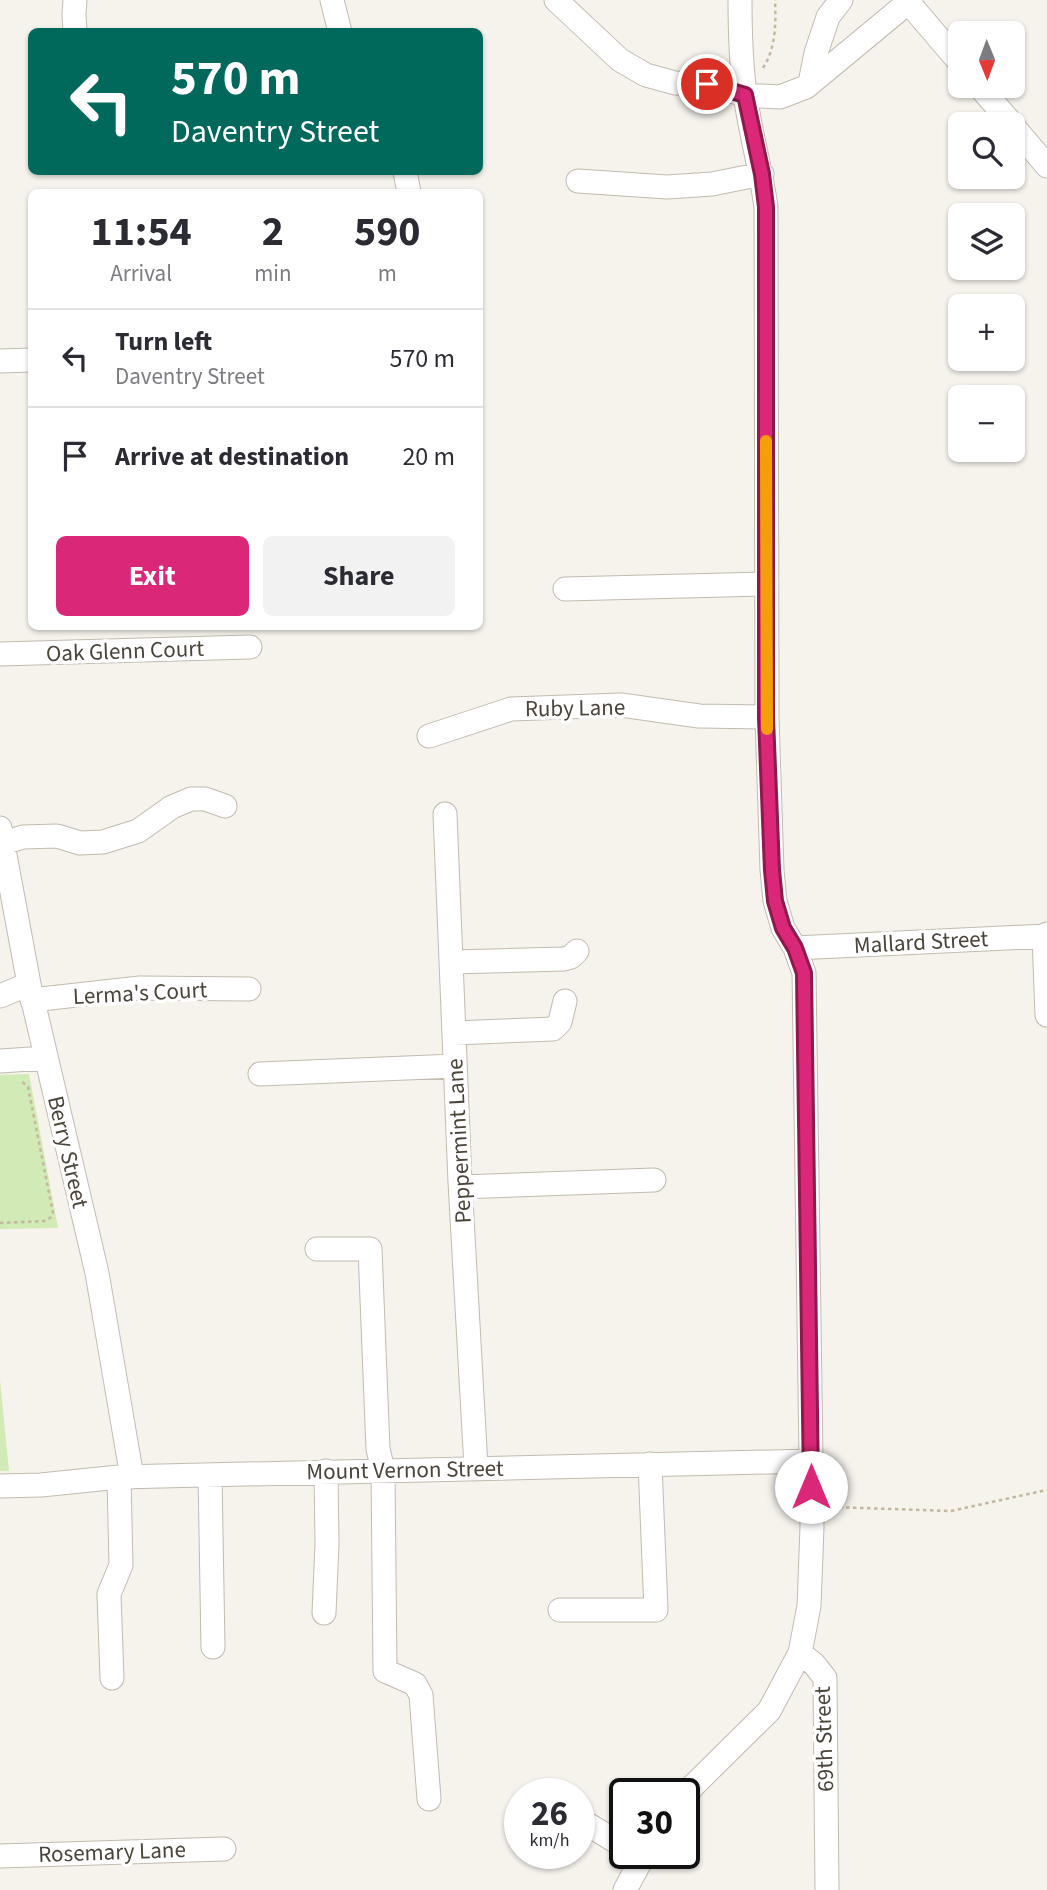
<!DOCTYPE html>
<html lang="en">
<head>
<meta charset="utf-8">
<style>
  :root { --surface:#fff; --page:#f2f2f3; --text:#2b2b33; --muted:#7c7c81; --line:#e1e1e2; --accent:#db2777 }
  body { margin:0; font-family:"Source Sans 3",sans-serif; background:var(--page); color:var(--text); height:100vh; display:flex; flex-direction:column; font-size:26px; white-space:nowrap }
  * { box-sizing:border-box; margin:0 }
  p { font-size:23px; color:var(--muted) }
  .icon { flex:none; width:38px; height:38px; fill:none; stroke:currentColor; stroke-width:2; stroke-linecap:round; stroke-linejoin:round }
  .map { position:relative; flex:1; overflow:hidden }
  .side { position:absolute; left:28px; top:189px; width:455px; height:441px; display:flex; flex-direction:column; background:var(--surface); border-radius:10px; box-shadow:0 2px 5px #0004 }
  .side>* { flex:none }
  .hud { position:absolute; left:28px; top:28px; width:455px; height:147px; border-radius:10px; box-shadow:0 2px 5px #0004; background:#00695c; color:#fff; overflow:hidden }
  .needle { width:46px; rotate:179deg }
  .controls { position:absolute; left:948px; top:21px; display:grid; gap:14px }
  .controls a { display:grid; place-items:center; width:77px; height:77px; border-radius:10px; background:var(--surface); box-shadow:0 2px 5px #0004; font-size:35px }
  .speed { position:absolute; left:504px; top:1778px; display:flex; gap:14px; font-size:35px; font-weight:700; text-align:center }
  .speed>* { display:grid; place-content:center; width:91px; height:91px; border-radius:50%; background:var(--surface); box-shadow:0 2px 5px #0004; line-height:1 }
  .speed small { font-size:18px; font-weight:400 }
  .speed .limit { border:4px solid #111; border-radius:10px; background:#fff; color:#111 }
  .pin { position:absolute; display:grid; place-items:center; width:60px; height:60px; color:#fff; margin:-30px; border:4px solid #fff; border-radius:50%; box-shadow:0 2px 7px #0007 }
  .me { position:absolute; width:77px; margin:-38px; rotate:0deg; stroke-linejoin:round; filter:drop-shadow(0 0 5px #0008) }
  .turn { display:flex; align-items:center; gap:24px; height:147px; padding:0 28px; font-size:32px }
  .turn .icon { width:91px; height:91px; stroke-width:2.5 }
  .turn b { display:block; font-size:49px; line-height:60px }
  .eta { display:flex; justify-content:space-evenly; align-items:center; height:119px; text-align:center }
  .eta b { font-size:42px; font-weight:700; line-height:49px }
  .button { display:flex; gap:14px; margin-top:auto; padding:14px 28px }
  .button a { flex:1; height:80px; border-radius:10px; background:var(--accent); color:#fff; font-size:28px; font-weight:700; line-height:80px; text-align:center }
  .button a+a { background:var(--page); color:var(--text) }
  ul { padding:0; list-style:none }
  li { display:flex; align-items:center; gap:21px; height:98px; padding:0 28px; border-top:2px solid var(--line) }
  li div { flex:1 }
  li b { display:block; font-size:26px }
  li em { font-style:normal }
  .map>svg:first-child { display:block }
  .green { fill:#d2eab5 }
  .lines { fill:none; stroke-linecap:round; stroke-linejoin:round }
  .minor-casing { stroke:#c2bbae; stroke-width:25 }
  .path { stroke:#c4b79f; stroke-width:2.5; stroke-dasharray:3.5 3.5; stroke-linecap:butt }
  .minor { stroke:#fff; stroke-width:23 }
  .route-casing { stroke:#8e194d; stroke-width:18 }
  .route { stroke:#db2777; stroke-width:12 }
  .slow { stroke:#f59e0b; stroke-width:12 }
  .labels { text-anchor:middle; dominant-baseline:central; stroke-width:7; stroke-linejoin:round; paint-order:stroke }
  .street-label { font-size:23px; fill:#4b4439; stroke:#fff }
</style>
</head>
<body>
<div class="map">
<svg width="1047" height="1890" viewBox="0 0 1047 1890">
  <rect width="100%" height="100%" fill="#f6f3ec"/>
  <path class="green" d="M29 1074 58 1228 0 1229V1075Z
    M0 1380 9 1471H0Z"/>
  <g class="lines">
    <defs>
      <path id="minor" d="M75 0 74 14 75 32
        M332 0 340 32
        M556 0 620 60 646 75 675 83 707 84 745 95 780 97 806 87 911 0
        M908 2 961 64
        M810 83 816 53 828 17 841 0
        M979 86 1012 124
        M1013 126 1047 166
        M405 172 409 192
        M578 181 667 187 712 184 762 174
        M0 361 32 360
        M565 589 767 584
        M0 654 250 647
        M429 736 511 709 621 705 699 716 767 717
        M445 814 460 1182 476 1467
        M0 828 29 984 97 1273 132 1477
        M3 843 23 837 57 836 80 843 103 842 138 831 172 807 191 799H205L225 806
        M1047 934 1044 936 1047 1015
        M795 948 1047 936
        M451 962 564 959 571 957 577 951
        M0 996 29 984
        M32 1000 140 988 249 989
        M454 1033 553 1029 560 1022 565 1001
        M0 1061 46 1058
        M260 1074 455 1066
        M461 1187 654 1180
        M317 1249H370L378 1449 383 1470 385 1671 415 1684 421 1695 429 1799
        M210 1475 213 1647
        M0 1486 41 1485 119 1477 811 1461
        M560 1610H656L650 1464
        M324 1613 327 1544 326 1471
        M800 1653 814 1664 825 1678 827 1890
        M112 1678 109 1594 121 1565 119 1477
        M684 1798 693 1786 769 1711 800 1653 809 1606 812 1527 804 973 795 948 783 928 775 901 772 870 767 717 766 207C761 169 750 132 745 94 741 63 740 31 740 0
        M579 1819 625 1847
        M0 1856 224 1849
        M625 1890 645 1853"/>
    </defs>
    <use href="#minor" class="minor-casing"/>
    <path class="path" d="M763 68C776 48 776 23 775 0
      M0 1223 44 1221 50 1218 53 1213 28 1087 20 1080
      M832 1507 951 1511 1047 1490"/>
    <use href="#minor" class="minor"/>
  </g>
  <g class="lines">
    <defs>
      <path id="route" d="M707 84 745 95 762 174 766 207V718L772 870 775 901 783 928 795 948 804 973 811 1487"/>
    </defs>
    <use href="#route" class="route-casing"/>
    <use href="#route" class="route"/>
    <path class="slow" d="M766 441 767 729"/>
  </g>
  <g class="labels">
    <g class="street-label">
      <text transform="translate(125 651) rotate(-2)">Oak Glenn Court</text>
      <text transform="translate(575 708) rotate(-1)">Ruby Lane</text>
      <text transform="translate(921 942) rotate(-3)">Mallard Street</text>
      <text transform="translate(140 993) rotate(-3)">Lerma's Court</text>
      <text transform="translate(459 1141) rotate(-93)">Peppermint Lane</text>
      <text transform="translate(68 1152) rotate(77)">Berry Street</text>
      <text transform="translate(405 1470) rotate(-1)">Mount Vernon Street</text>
      <text transform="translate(824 1739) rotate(-92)">69th Street</text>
      <text transform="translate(112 1852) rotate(-2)">Rosemary Lane</text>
    </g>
  </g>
</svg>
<div class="controls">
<a><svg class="needle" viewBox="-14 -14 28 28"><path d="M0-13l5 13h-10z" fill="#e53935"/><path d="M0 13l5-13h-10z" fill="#7c7c81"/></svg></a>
<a><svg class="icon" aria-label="search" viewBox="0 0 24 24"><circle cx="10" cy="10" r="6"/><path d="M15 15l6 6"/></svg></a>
<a><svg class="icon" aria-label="layers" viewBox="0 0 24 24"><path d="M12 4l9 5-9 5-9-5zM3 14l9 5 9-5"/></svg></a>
<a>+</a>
<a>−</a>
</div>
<div class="speed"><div>26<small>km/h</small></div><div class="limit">30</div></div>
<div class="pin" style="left:707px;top:84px;background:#d93025"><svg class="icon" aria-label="arrive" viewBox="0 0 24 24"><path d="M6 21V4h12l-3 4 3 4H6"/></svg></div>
<svg class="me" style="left:811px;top:1487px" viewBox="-20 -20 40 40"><circle r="19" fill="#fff"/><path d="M0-13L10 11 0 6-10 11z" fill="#db2777"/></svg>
<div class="hud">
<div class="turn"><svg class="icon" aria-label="left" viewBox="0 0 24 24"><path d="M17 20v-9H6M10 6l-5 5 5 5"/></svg><div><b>570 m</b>Daventry Street</div></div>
</div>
<section class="side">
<div class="eta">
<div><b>11:54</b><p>Arrival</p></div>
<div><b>2</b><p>min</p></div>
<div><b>590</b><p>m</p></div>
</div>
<ul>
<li><svg class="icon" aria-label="left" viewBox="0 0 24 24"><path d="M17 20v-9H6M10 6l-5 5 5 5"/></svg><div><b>Turn left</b><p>Daventry Street</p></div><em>570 m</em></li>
<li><svg class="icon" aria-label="arrive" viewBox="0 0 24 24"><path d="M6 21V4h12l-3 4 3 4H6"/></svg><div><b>Arrive at destination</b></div><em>20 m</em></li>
</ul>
<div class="button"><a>Exit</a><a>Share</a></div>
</section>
</div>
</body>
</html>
